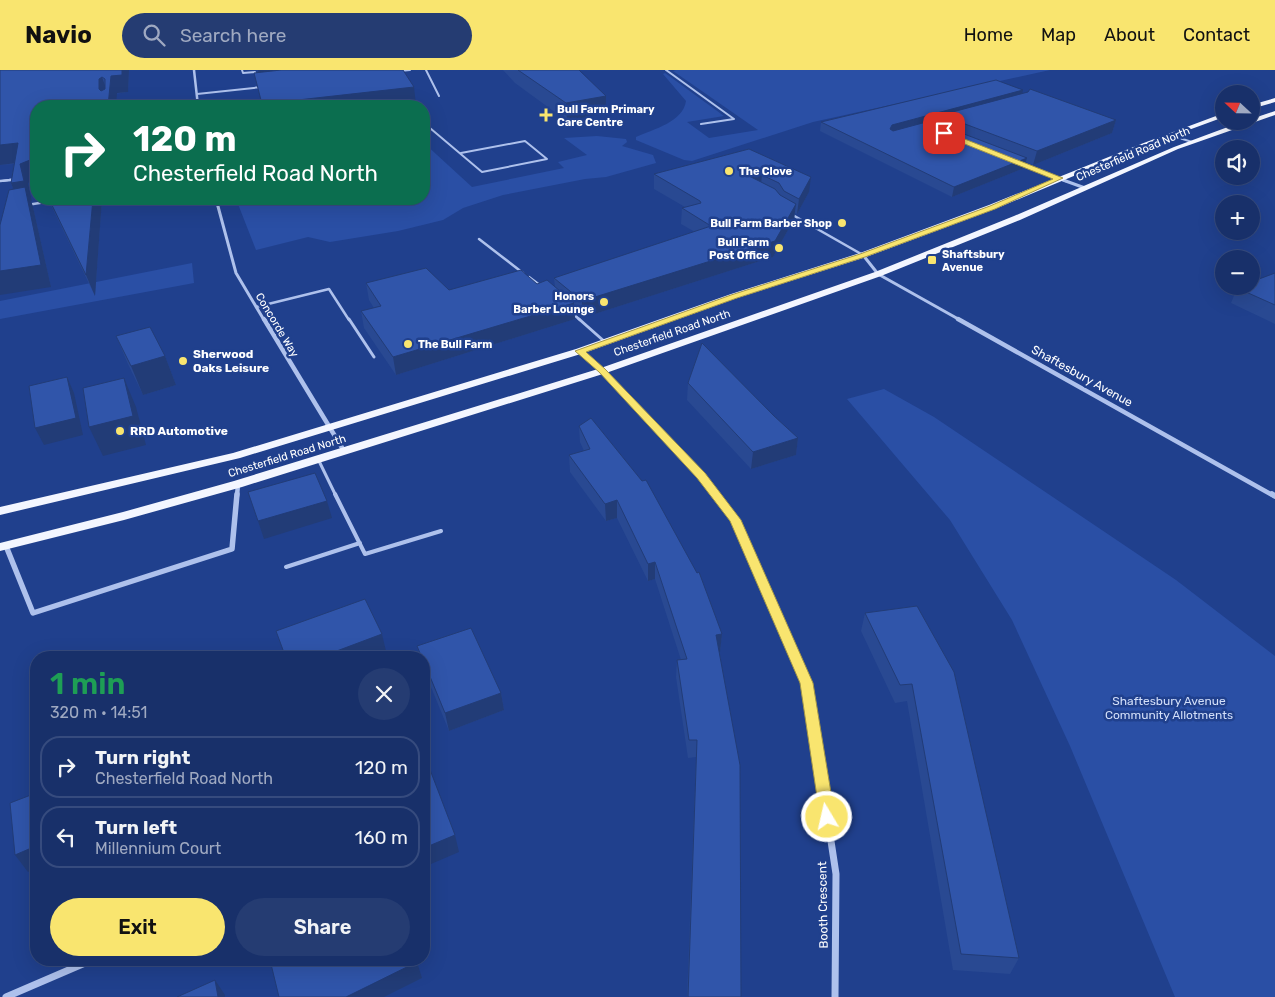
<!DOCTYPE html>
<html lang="en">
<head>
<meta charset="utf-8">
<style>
  :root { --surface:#18306a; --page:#253c72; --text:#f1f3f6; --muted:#9fa9c1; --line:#364b7e; --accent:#f9e56f }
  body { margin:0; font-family:Rubik,sans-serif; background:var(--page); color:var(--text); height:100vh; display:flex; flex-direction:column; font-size:19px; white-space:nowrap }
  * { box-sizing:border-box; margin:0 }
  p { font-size:16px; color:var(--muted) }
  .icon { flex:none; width:28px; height:28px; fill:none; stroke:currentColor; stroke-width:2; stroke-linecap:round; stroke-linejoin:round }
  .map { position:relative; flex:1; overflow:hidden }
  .side { position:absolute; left:30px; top:581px; width:400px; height:315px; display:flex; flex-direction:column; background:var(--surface); border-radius:20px; box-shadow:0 5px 20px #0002,0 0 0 1px var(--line) }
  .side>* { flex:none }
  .banner { position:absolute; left:30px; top:30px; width:400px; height:105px; border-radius:20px; box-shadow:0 5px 20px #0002,0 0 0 1px var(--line); background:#0b6e4f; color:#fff; overflow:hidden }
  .needle { width:32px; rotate:292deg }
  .fabs { position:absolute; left:1215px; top:15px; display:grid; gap:10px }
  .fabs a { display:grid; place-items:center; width:45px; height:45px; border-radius:50%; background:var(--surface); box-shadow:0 5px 20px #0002,0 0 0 1px var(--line); font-size:25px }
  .pin { position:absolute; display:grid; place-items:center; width:42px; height:42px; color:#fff; margin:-21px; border-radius:10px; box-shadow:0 2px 8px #0006 }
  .me { position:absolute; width:55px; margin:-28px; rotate:351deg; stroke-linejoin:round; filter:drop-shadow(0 0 4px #0008) }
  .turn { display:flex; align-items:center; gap:18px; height:105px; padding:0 20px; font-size:22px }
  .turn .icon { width:65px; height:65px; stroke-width:2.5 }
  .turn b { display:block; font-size:35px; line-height:42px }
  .round { display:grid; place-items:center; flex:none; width:52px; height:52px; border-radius:26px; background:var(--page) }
  .overview { display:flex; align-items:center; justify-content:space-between; height:85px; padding:0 20px }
  h1 { font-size:30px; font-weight:600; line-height:38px; color:#1e9e55 }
  .action { display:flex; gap:10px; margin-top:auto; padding:10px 20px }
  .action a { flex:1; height:58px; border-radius:30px; background:var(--accent); color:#111; font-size:20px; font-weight:600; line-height:58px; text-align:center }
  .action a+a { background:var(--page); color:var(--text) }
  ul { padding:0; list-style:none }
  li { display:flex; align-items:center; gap:15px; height:62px; margin:0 10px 8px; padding:0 10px; border:2px solid var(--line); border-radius:20px }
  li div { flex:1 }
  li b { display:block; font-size:19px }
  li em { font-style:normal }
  header { display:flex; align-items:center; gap:30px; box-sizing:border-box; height:70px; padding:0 25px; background:var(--accent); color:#111 }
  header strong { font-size:24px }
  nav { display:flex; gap:28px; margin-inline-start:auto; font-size:18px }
  .search { width:350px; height:45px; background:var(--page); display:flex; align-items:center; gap:12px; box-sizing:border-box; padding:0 18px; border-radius:28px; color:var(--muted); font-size:19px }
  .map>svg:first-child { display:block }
  .green { fill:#2a4fa5 }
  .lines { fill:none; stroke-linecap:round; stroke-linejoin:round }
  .service-far3 { stroke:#aec1ec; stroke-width:2 }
  .service-far2 { stroke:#aec1ec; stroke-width:2.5 }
  .service-far1 { stroke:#aec1ec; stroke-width:3 }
  .service { stroke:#aec1ec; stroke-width:4 }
  .minor-far4 { stroke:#aec1ec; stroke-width:2.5 }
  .minor-far3 { stroke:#aec1ec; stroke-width:3 }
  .minor-far2 { stroke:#aec1ec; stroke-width:4.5 }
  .minor-far1 { stroke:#aec1ec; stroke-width:5.5 }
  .minor { stroke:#aec1ec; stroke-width:7 }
  .primary { fill:#f3f6ff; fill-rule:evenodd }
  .wall { fill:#294992; fill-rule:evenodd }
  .shaded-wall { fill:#223c77 }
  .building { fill:#3055aa; stroke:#223c77; fill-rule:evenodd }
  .route { fill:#f9e56f; stroke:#a29548 }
  .poi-dot { fill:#f9e56f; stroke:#20408d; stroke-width:2 }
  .labels { text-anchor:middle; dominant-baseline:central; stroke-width:5; stroke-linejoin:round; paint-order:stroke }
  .far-poi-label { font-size:11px; font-weight:bold; fill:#fff; stroke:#20408d; text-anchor:start }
  .far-street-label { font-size:11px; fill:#fff; stroke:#20408d }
  .poi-label { font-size:12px; font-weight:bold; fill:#fff; stroke:#20408d; text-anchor:start }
  .street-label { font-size:12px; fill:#fff; stroke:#20408d }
  .park-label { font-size:12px; fill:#d3dff9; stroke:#20408d }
</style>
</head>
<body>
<header>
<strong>Navio</strong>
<div class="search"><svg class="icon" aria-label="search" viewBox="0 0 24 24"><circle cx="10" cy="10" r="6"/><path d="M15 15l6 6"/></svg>Search here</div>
<nav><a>Home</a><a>Map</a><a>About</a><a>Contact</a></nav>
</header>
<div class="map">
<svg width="1275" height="927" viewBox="0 0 1275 927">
  <rect width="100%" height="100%" fill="#20408d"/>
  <path class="green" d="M676 0H1050L813 52 692 91 684 90 636 70V67C654 59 683 52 686 31L663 4 665 3 724 46 687 52 709 68 758 60 673 1Z
    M597 66 626 69 627 72 622 76 653 85 656 93 606 107 585 109 503 125 463 138 443 150 398 161 330 172 308 167 256 180 236 129H424V73L472 117 564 98 558 92 587 85 564 68Z
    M192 193 194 213 0 249V231Z
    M884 319 934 347 1176 510 1275 586V927H1175L1070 676 1012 550 950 450 847 329Z"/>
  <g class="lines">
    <path class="service-far3" d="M242 0 243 3 255 2 257 7
      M426 0 439 26
      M666 0 734 49 701 54
      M400 1 410 0
      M197 24 262 17
      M153 36 198 32
      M424 53 482 102 547 89 525 71 461 83
      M1170 65 1192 72
      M2 111 15 109"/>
    <path class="service-far2" d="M0 111 11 110
      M27 135 52 131
      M791 144 863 185
      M479 169 523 203
      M529 207 541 216
      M256 237 329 219 349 250
      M571 242 580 250"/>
    <path class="service-far1" d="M349 249 374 287
      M579 249 605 272
      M318 389 336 426"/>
    <path class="service" d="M335 424 365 484 441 461
      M286 497 360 473"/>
    <path class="minor-far4" d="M194 0 198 36
      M1020 93 1066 111"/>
    <path class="minor-far3" d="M1063 110 1085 118
      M216 129 236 203 264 250
      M863 185 878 204 960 250"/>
    <path class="minor-far2" d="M264 249 344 381
      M958 249 1274 426
      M580 281 602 301 701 405 717 426
      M237 426 238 414"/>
    <path class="minor-far1" d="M716 424 736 450 807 613 812 647
      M1272 424 1275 426
      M6 476 33 543 232 479 237 424"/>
    <path class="minor" d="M812 646 836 804 835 927
      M6 927 92 890"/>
    <path class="primary" d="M1275 28V32L1251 39V35Z
      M1275 41V45L1178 79 1020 150 881 206 606 303 242 417 124 450 0 481V473L123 442 234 411 598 299 875 202 1014 146 1174 77 1244 51H1251V49Z
      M1224 43V47L1145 76 995 139 866 187 737 228 584 283 240 388 0 445V437L233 383 576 279 731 224 860 183 989 135 1141 74Z"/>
  </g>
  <path class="wall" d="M0 0H129L128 22 36 36V110L28 113 32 131H31L33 137 51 217 11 113 14 94 0 95Z
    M503 0H579L606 26V43L567 51 515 13Z
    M1022 23 1116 50 1112 63 1033 95 1026 92 1024 98 952 127 820 61 821 52ZM937 51H940L939 55 933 52Z
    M749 79 809 122 797 144 795 143 794 149 773 187 582 248 574 241 575 249 396 305 364 258 361 241 374 238 369 230 366 213 449 220 537 214 555 217 554 208 695 162 681 154 682 138 685 137 654 119V104Z
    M47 129H102L95 226 48 129Z
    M1275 203V254L1231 233 1237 218Z
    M116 266 165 286 176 315 143 325 128 294Z
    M688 313 774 346 798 368 796 385 751 399 687 330Z
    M579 356 722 564 720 582H719L741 927H687L696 687 688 688 676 607 677 590H681L655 509 648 511 617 448 606 451 570 402 569 385 584 381 580 372Z
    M917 536 1019 888 1010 904 953 900 907 631 895 633 861 561 865 543Z
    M417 576 501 623 504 640 449 661 424 600V588H420Z"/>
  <path class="shaded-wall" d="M122 0H129L128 22 117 23 116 36H108L111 6Z
    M258 0H385L261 14Z
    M102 7 108 24 105 36 99 19V9Z
    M414 17 416 35 402 36H262V34Z
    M1023 20 1021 29 941 45 940 51 890 64V59L892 55Z
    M606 26V43L567 51 566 33Z
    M1116 50 1112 63 1033 95 1037 81Z
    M18 73 30 90 36 105V110L28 113 32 131H31L33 137 51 217 0 225V201L19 133 11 113 20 94 25 92 0 95V75Z
    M1027 88 1024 98 952 127 954 117Z
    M775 96 774 110 762 105 761 114 750 116 751 102Z
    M811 107 809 122 797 144 799 129Z
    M93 129H102L95 226 86 205Z
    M796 134 794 149 773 187 582 248V231Z
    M574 233 575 249 396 305 393 287Z
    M165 286 176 315 143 325 131 296Z
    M67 307 74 323 83 365 44 375 35 358Z
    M124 308 136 337 146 375 103 386 89 357Z
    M798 368 796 385 751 399 753 382Z
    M617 430V448L606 451 605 434Z
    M327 431 332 448 264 469 258 451Z
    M655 492V509L648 511V494Z
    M382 564 386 581 369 588H318Z
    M722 564 720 582 714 583 716 565Z
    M501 623 504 640 449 661 445 643Z
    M455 765 459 782 424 797V778Z
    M36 776V798L28 802 15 785Z
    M417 892 422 908 384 927H346Z
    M215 910 225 925V927H218Z"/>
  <path class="building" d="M0 0H122V5L111 6 108 36H36V103L30 90 20 94 24 111 11 113 18 73 0 75ZM102 7 105 9V19L101 21 99 19V9Z
    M281 0H403L414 17 262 34 254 3Z
    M518 0H579L606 26 566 33Z
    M996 10 1023 20 892 55 890 59 893 61 930 51 1027 88 954 117 821 52Z
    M1030 19 1116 50 1037 81 941 45 1028 22Z
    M749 79 811 107 799 129 784 121 779 113 762 105 775 101V96L751 102V107L775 119 780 125 796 134 775 171 582 231 554 208 711 156 682 138 701 133 700 131 654 104Z
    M25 117 41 195 0 201V155L9 120Z
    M49 129H93L86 205Z
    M426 198 449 220 521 200 537 214 547 210 574 233 393 287 361 241 381 236 366 213Z
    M1275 203V235L1237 218 1241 216H1251V212Z
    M150 257 165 286 131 296 116 266Z
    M702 273 774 346 798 368 753 382 688 313Z
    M67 307 76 348 35 358 29 316Z
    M124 308 133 346 89 357 83 318Z
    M591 348 642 411 646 410 697 503 699 502 722 564 716 565 740 695 741 927H688L697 670H689L677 590 687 589 655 492 648 494 617 430 605 434 569 385 590 379 579 356Z
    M315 403 327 431 258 451 248 422Z
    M365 529 382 564 318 588H286L276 561Z
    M917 536 954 602 1019 888 961 884 912 614 900 615 865 543Z
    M471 558 501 623 445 643 424 592V588H422L417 576Z
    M424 684 455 765 424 778Z
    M36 723V776L15 785 10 733Z
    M270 890H416L417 892 346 927H279Z
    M215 910 218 927H177Z"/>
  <path class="route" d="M942 62H947L1063 108 995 139 865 187 737 228 586 282 605 299 705 403 741 450 813 613 835 747 833 751 827 753 822 751 820 747 800 613 730 451 697 408 599 302 575 281 731 225 860 184 990 136 1053 109 942 65Z"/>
  <g class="poi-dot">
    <path d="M543.5 37.5h5v5h5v5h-5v5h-5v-5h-5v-5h5z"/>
    <circle cx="729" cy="101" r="5"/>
    <circle cx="842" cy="153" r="5"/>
    <circle cx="779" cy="178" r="5"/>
    <rect x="927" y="185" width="10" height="10" rx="2.5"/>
    <circle cx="604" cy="232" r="5"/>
    <circle cx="408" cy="274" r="5"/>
    <circle cx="183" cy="291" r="5"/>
    <circle cx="120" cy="361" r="5"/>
  </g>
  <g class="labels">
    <g class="far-poi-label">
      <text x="557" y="39">Bull Farm Primary<tspan x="557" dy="13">Care Centre</tspan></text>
      <text x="739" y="101">The Clove</text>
      <text x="832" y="153" text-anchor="end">Bull Farm Barber Shop</text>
      <text x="769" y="172" text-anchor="end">Bull Farm<tspan x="769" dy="13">Post Office</tspan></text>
      <text x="942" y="184">Shaftsbury<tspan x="942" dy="13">Avenue</tspan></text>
      <text x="594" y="226" text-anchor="end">Honors<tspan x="594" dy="13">Barber Lounge</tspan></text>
      <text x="418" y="274">The Bull Farm</text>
    </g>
    <g class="far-street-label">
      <text transform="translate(1133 84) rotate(-23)">Chesterfield Road North</text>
      <text transform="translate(277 255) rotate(59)">Concorde Way</text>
      <text transform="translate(672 263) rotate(-19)">Chesterfield Road North</text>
      <text transform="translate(287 386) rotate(-17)">Chesterfield Road North</text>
    </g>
    <g class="poi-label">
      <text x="193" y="284">Sherwood<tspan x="193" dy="14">Oaks Leisure</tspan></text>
      <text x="130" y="361">RRD Automotive</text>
    </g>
    <g class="street-label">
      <text transform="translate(1082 306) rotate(29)">Shaftesbury Avenue</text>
      <text transform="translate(823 835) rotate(-91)">Booth Crescent</text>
    </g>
    <g class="park-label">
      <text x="1169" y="631">Shaftesbury Avenue<tspan x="1169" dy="14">Community Allotments</tspan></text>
    </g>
  </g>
</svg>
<div class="fabs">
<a><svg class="needle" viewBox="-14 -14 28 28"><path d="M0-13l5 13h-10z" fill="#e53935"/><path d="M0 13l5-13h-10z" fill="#9fa9c1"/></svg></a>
<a><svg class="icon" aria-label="sound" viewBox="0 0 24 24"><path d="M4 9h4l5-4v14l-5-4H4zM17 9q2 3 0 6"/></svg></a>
<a>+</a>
<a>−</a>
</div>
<div class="pin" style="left:944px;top:63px;background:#d93025"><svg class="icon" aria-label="arrive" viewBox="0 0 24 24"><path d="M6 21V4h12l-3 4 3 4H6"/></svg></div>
<svg class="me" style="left:827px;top:747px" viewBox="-20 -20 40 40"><circle r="17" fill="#f9e56f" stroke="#fff" stroke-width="3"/><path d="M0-11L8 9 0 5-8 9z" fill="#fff"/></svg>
<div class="banner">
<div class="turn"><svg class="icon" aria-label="right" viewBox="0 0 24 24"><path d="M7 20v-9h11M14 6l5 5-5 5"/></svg><div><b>120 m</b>Chesterfield Road North</div></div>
</div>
<section class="side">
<div class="overview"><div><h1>1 min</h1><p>320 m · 14:51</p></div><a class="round"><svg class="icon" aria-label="close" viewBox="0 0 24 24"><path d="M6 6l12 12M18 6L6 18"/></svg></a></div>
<ul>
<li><svg class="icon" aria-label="right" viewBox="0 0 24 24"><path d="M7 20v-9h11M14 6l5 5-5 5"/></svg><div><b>Turn right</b><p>Chesterfield Road North</p></div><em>120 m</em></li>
<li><svg class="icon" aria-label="left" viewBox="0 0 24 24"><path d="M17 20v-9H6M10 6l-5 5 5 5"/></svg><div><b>Turn left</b><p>Millennium Court</p></div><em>160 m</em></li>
</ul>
<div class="action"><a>Exit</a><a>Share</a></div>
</section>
</div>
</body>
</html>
